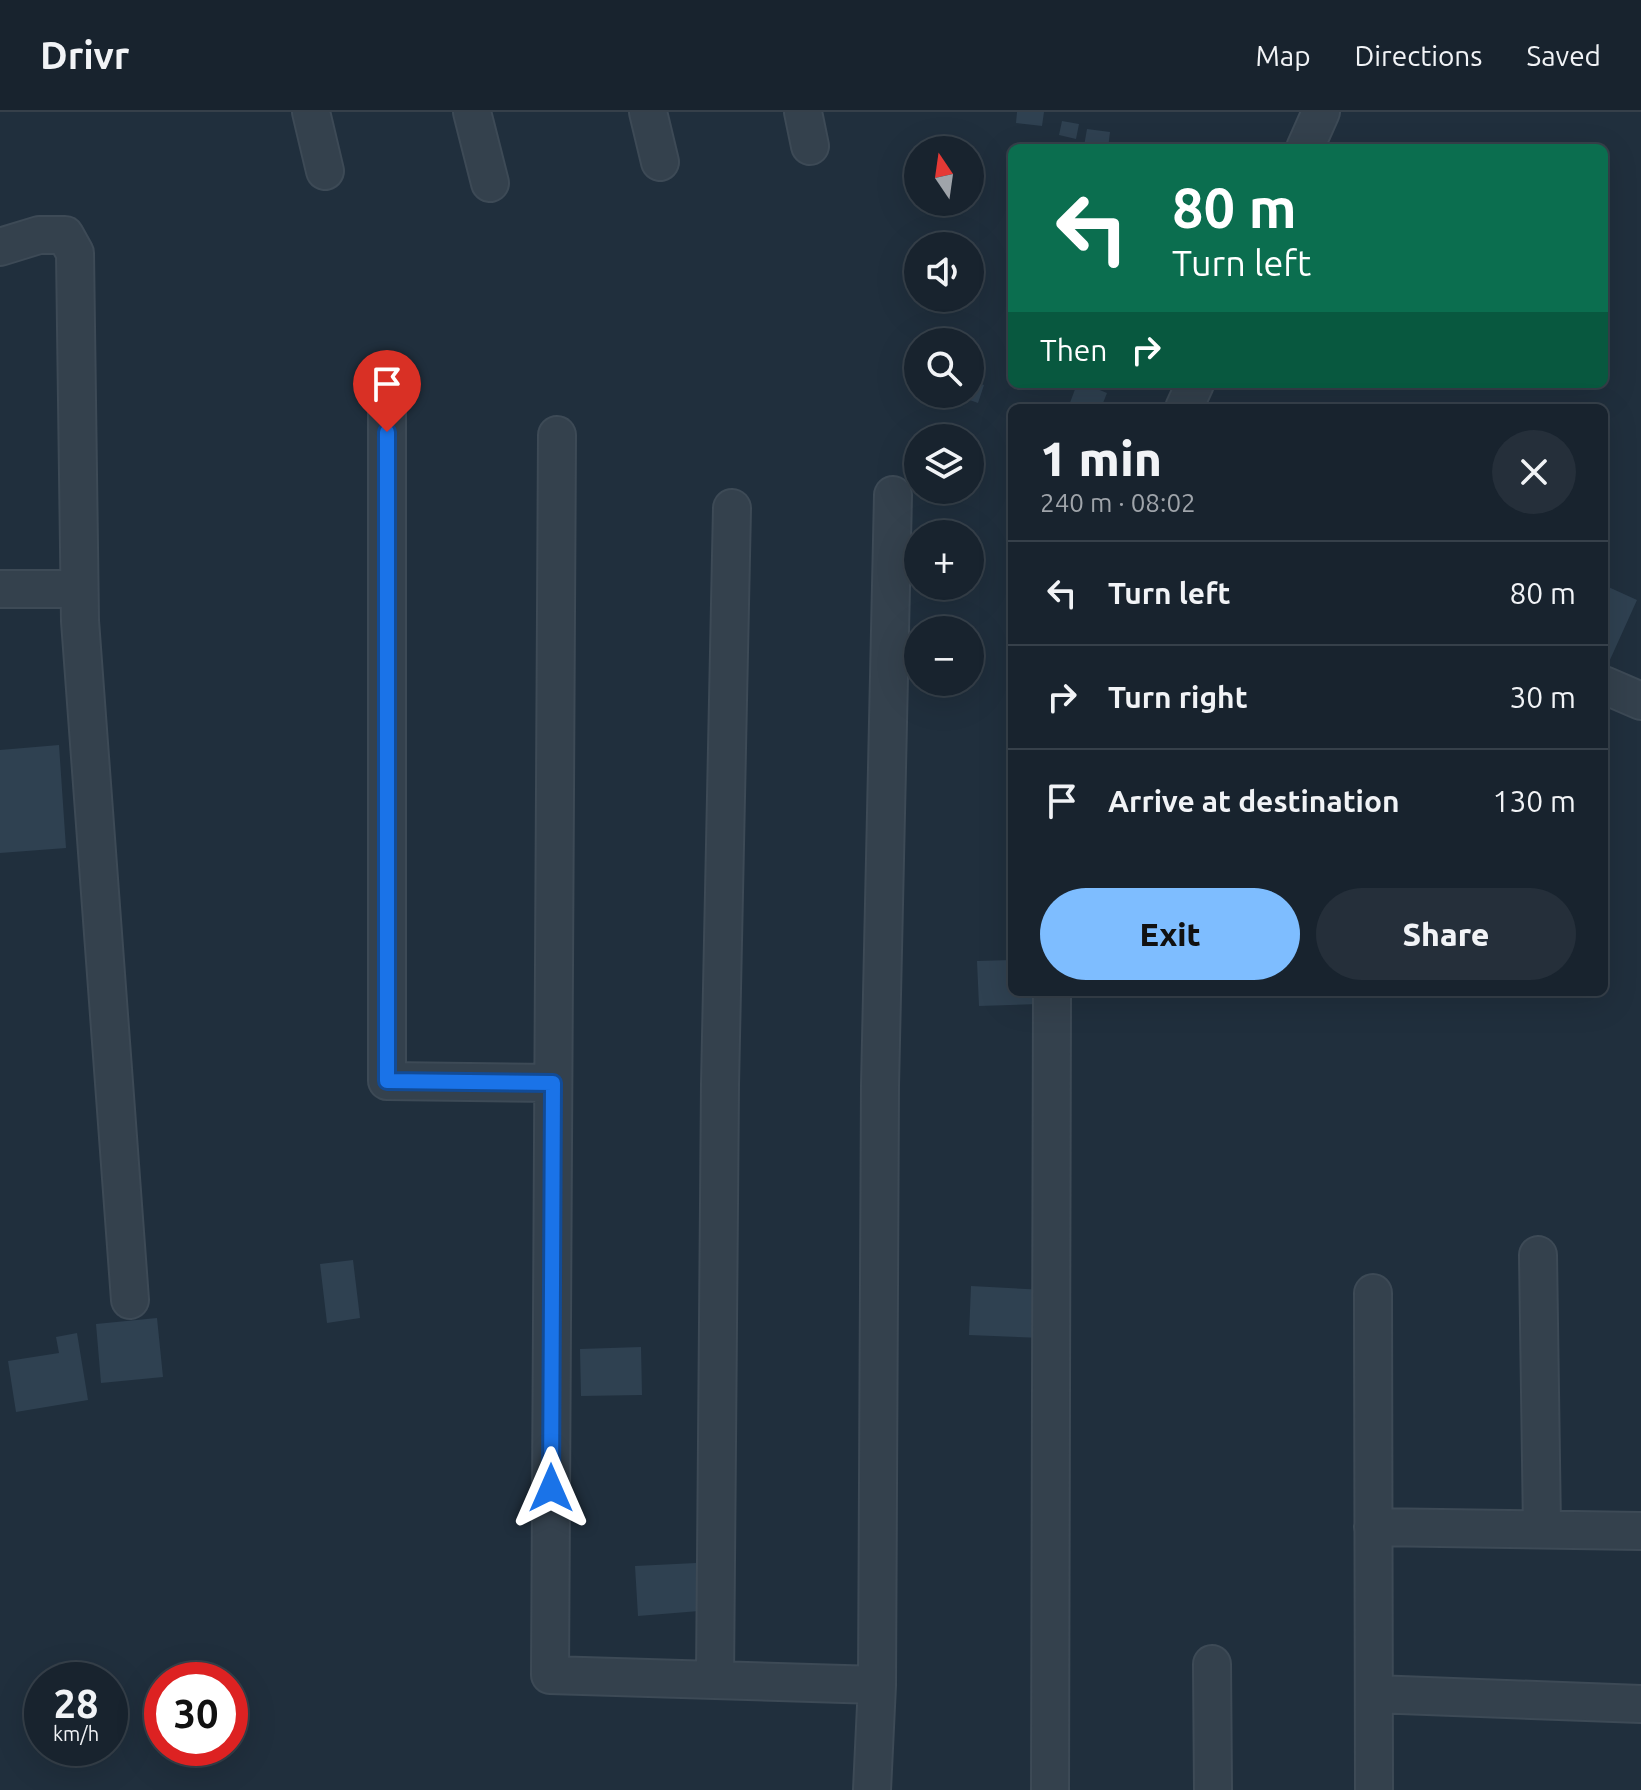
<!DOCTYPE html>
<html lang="en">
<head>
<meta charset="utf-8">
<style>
  :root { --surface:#18232e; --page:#252f3a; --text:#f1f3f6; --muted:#9fa4aa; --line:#36404a; --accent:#7ebdff }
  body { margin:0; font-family:Ubuntu,sans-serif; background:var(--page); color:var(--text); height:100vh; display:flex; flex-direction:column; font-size:30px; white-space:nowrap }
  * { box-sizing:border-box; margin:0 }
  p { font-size:26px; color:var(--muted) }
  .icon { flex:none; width:44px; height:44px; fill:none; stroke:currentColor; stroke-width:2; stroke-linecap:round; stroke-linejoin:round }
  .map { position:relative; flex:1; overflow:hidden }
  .panel { position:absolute; left:1008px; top:292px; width:600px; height:592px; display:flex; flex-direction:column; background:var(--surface); border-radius:12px; box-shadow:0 8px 32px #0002,0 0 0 2px var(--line) }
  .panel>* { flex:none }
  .banner { position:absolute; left:1008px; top:32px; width:600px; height:244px; border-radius:12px; box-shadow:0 8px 32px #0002,0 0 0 2px var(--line); background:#0b6e4f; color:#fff; overflow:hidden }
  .needle { width:52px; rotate:347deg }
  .controls { position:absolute; left:904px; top:24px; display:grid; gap:16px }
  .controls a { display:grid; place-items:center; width:80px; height:80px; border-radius:50%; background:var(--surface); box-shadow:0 8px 32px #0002,0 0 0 2px var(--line); font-size:40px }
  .speed { position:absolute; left:24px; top:1550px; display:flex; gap:16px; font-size:40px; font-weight:700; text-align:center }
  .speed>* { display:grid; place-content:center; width:104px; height:104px; border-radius:50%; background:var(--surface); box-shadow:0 8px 32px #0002,0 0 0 2px var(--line); line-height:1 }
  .speed small { font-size:20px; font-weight:400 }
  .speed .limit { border:12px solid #d22; background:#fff; color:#111 }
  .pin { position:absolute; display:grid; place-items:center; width:68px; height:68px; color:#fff; margin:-82px -34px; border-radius:50% 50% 50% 0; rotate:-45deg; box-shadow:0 0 8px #0007 }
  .pin .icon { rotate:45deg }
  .me { position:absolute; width:88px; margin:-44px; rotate:0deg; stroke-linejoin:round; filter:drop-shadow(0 0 6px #0008) }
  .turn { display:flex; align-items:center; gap:28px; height:168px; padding:0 32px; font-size:36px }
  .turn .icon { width:104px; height:104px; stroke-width:2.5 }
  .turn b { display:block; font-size:56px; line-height:68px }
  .then { display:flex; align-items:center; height:76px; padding:0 32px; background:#0003; gap:16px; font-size:30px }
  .round { display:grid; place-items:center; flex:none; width:84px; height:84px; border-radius:42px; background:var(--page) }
  .headline { display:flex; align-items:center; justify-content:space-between; height:136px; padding:0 32px }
  h1 { font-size:48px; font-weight:800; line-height:60px }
  .primary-button { display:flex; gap:16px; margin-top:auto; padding:16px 32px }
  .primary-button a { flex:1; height:92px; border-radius:48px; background:var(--accent); color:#111; font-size:32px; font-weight:800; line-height:92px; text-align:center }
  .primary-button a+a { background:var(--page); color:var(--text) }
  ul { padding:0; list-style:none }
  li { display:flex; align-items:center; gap:24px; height:104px; padding:0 32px; border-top:2px solid var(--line) }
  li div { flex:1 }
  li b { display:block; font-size:30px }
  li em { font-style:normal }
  header { display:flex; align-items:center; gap:48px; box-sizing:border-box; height:112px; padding:0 40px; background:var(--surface); border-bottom:2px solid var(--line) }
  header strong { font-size:38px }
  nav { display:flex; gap:44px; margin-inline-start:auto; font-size:28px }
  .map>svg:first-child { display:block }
  .building { fill:#2f4151 }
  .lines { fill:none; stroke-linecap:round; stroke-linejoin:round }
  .minor-casing { stroke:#3d4a56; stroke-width:40 }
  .minor { stroke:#34414d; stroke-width:36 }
  .route-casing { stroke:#114b97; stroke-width:20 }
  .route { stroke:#1a73e8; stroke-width:14 }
</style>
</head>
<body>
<header>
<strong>Drivr</strong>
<nav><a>Map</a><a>Directions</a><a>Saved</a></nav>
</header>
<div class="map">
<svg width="1641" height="1678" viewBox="0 0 1641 1678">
  <rect width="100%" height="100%" fill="#202f3d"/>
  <path class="building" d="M1017 0H1044L1042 14 1016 11Z
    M1062 9 1079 12 1076 27 1059 23Z
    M1087 17 1110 20 1108 36 1084 34Z
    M970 269 984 273 978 291 961 285 962 282H970Z
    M1077 272H1085L1107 281 1101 296H1068Z
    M1604 473 1637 488 1609 550 1604 548Z
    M59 633 66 736 0 741V638Z
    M1012 848V880H1037L1038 892 979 894 977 849Z
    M353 1148 360 1206 327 1211 320 1152Z
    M971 1174 1046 1178 1043 1226 969 1223Z
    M157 1206 163 1265 101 1271 96 1212Z
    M77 1221 88 1288 16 1300 8 1249 59 1241 56 1225Z
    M641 1235 642 1283 581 1284 580 1237Z
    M696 1451 699 1499 638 1504 635 1454Z"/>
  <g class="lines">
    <defs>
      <path id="minor" d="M311 0 325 59
        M472 0 490 71
        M648 0 660 50
        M803 0 810 34
        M1305 36 1321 0
        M0 135 39 123H65L75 141 80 509 130 1188
        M387 289V969L553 971
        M1184 296 1195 272
        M557 323 550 1563 877 1573 880 974 893 383
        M0 477H79
        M1604 573 1641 589
        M1538 1143 1542 1417
        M1373 1181 1374 1678
        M1373 1415 1641 1419
        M1212 1552 1213 1678
        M715 1567 720 973 732 396
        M1374 1582 1641 1592
        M872 1678 877 1573
        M1050 1678 1052 880"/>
    </defs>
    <use href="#minor" class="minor-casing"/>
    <use href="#minor" class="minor"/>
  </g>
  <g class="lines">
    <defs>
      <path id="route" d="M387 320V969L553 971 551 1376"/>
    </defs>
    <use href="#route" class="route-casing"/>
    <use href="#route" class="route"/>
  </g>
</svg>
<div class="controls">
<a><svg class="needle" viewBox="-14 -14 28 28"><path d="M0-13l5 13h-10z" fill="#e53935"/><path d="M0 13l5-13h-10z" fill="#9fa4aa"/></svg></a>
<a><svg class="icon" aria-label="sound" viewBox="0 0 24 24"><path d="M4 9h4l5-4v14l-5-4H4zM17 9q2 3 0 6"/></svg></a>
<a><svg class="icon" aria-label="search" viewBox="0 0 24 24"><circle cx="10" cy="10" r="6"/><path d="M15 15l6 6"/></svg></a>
<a><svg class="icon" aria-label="layers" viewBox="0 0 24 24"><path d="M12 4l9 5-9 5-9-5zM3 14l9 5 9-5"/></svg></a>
<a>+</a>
<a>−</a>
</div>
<div class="speed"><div>28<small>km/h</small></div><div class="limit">30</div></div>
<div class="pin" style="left:387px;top:320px;background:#d93025"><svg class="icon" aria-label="arrive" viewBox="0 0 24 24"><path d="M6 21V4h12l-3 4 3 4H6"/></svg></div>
<svg class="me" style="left:551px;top:1376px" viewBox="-20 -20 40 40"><path d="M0-17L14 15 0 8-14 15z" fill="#1a73e8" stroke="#fff" stroke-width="4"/></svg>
<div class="banner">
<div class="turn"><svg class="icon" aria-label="left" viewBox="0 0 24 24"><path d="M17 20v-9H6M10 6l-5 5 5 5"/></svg><div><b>80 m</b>Turn left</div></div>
<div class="then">Then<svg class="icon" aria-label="right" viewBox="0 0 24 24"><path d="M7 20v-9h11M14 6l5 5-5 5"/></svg></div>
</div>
<section class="panel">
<div class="headline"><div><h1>1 min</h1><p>240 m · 08:02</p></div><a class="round"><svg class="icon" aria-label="close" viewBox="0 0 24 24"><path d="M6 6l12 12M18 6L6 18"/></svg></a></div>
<ul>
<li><svg class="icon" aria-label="left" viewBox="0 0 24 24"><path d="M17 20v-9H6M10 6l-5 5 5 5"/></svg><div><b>Turn left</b></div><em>80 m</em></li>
<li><svg class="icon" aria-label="right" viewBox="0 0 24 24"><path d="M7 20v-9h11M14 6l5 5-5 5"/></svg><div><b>Turn right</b></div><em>30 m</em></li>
<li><svg class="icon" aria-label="arrive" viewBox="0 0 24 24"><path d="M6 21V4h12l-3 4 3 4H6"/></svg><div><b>Arrive at destination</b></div><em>130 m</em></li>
</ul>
<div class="primary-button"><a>Exit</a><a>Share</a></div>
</section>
</div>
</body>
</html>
